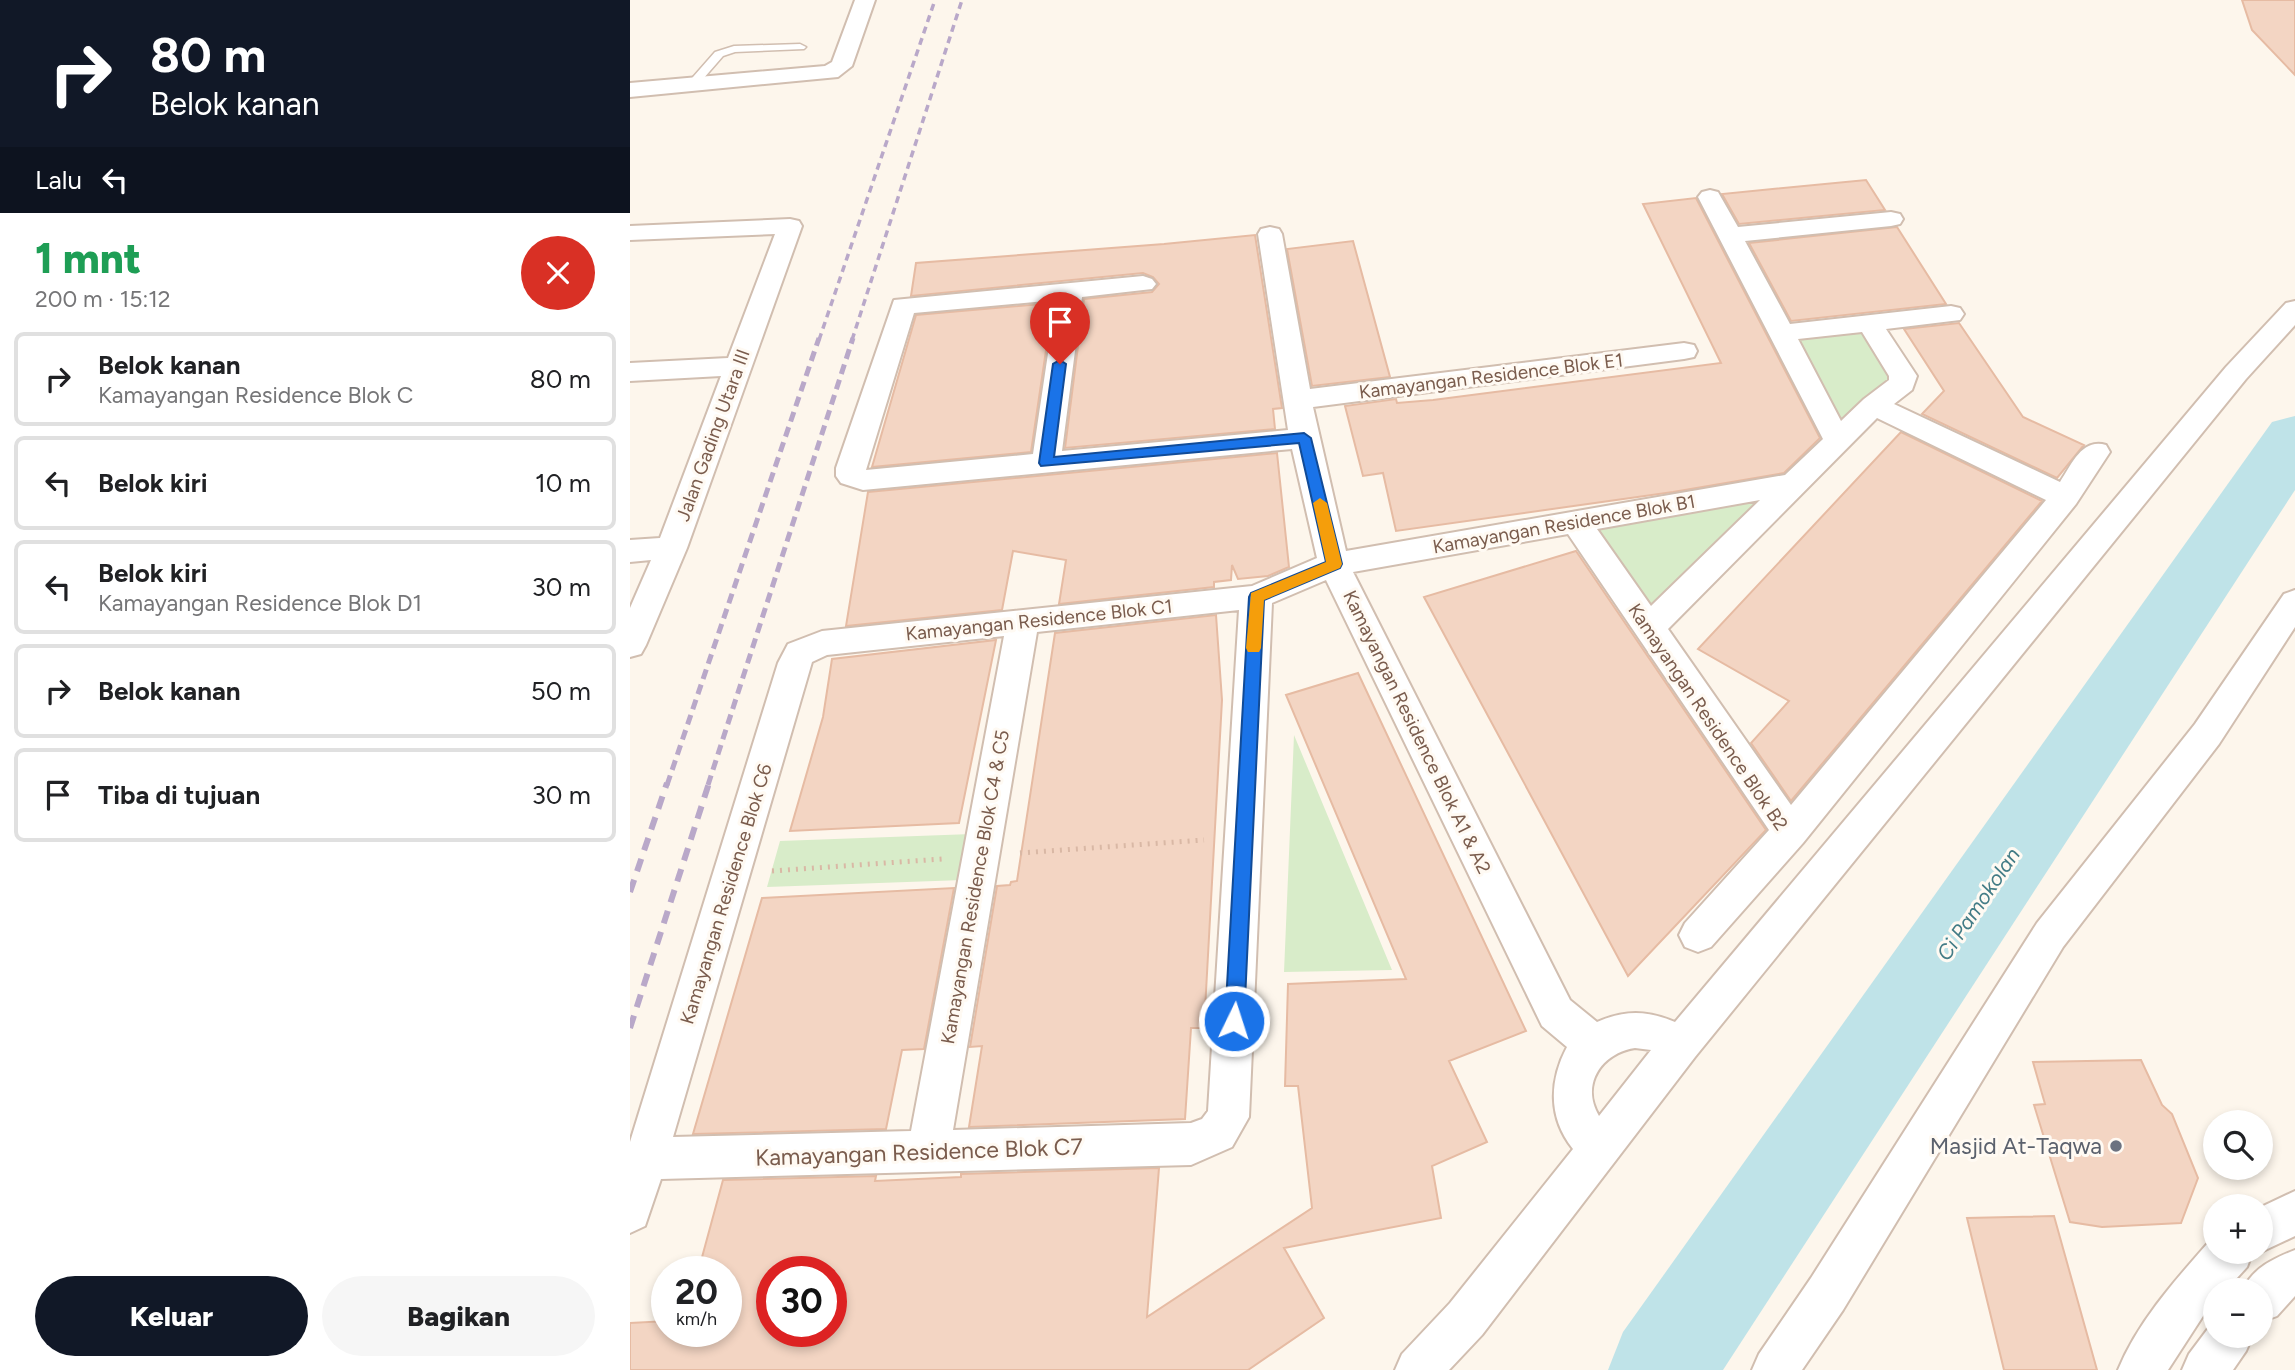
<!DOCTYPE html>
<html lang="id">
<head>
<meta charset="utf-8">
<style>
  :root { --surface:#fff; --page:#f6f6f6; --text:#202124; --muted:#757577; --line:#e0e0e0; --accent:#111827 }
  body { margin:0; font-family:Figtree,sans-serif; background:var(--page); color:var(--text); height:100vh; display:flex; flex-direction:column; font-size:26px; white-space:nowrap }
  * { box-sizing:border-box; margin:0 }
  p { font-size:23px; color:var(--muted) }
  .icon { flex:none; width:38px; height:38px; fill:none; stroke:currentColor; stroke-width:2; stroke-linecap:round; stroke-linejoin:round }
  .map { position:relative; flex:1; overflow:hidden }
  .details { display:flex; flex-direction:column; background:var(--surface); width:630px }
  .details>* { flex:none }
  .banner { background:#111827; color:#fff; overflow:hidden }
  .tools { position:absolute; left:1573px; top:1110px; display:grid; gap:14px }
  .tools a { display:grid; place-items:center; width:70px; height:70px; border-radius:50%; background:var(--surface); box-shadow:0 4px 10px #0003; font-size:35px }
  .speed { position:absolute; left:21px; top:1256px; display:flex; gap:14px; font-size:35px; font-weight:700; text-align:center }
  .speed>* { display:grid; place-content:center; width:91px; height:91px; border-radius:50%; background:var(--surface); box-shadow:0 4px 10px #0003; line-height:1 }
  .speed small { font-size:18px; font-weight:400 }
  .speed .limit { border:10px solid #d22; background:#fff; color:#111 }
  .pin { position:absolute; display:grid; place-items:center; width:60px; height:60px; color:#fff; margin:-72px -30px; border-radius:50% 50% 50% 0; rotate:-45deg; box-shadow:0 0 7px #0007 }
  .pin .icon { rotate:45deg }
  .me { position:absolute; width:77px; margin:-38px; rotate:4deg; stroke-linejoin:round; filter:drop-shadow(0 0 5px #0008) }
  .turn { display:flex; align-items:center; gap:24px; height:147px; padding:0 35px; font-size:32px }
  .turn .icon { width:91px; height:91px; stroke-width:2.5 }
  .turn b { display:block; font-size:49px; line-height:60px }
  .then { display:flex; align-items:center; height:66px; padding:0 35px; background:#0003; gap:14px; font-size:26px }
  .round { display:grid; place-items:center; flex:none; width:74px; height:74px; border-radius:37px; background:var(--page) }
  .headline { display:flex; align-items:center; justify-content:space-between; height:119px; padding:0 35px }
  h1 { font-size:42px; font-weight:800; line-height:52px; color:#1e9e55 }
  .primary-button { display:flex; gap:14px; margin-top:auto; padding:14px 35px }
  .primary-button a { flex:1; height:80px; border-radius:42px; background:var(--accent); color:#fff; font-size:28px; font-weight:800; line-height:80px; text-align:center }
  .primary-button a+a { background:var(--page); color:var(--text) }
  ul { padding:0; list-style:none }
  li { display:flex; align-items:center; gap:21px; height:94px; margin:0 14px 10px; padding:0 21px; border:4px solid var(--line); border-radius:10px }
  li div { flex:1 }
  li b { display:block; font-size:26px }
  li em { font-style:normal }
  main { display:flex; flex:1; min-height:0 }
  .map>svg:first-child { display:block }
  .green { fill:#d8ecc9 }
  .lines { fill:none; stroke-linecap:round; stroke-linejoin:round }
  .river { fill:#bfe3e8; fill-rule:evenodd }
  .building { fill:#f3d5c3; stroke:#e6bba3; stroke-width:2; fill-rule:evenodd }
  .service-casing { stroke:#d1beb0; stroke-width:3 }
  .minor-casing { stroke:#d1beb0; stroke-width:4 }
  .path { stroke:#d9b8a5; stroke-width:5; stroke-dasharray:2 6; stroke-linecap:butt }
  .service { fill:#fff; fill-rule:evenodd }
  .minor { fill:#fff; fill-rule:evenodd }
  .rail-far2 { stroke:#b9a8c9; stroke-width:3.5; stroke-dasharray:7 5; stroke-linecap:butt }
  .rail-far1 { stroke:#b9a8c9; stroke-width:5; stroke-dasharray:10 6; stroke-linecap:butt }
  .rail { stroke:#b9a8c9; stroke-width:6; stroke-dasharray:13 9; stroke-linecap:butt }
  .route { fill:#1a73e8; stroke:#114b97; stroke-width:2 }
  .slow { fill:#f59e0b }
  .worship-dot { fill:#6b7280; stroke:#fffaf3; stroke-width:2.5 }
  .labels { text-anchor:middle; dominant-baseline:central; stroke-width:6; stroke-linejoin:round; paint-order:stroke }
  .street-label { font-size:19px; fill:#7a5c4d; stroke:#fffaf3 }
  .water-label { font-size:21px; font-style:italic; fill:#437c86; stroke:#fffaf3 }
  .near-worship-label { font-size:23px; fill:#5b616d; stroke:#fffaf3; text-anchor:end }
  .near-street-label { font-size:23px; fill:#7a5c4d; stroke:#fffaf3 }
</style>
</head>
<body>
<main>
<section class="details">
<div class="banner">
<div class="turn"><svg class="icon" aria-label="right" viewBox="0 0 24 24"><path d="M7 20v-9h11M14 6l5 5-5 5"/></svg><div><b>80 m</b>Belok kanan</div></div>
<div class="then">Lalu<svg class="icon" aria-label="left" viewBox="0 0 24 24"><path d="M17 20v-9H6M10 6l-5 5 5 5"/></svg></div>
</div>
<div class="headline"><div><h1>1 mnt</h1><p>200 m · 15:12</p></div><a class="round" style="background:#d93025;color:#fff"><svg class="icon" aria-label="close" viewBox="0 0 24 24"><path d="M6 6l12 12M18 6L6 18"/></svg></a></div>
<ul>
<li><svg class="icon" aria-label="right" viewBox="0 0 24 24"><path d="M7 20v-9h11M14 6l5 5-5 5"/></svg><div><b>Belok kanan</b><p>Kamayangan Residence Blok C</p></div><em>80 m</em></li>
<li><svg class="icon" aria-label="left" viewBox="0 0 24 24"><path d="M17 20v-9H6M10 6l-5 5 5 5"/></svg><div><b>Belok kiri</b></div><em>10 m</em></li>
<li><svg class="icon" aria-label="left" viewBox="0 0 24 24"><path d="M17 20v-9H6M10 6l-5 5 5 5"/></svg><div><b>Belok kiri</b><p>Kamayangan Residence Blok D1</p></div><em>30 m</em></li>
<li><svg class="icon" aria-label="right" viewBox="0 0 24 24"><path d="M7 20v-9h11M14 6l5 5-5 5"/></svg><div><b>Belok kanan</b></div><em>50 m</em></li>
<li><svg class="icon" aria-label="arrive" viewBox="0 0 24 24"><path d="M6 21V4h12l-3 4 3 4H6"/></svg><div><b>Tiba di tujuan</b></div><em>30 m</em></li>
</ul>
<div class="primary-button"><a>Keluar</a><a>Bagikan</a></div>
</section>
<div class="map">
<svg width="1665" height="1370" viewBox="0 0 1665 1370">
  <rect width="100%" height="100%" fill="#fdf6ec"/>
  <path class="green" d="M1236 326 1267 375 1210 434 1156 336Z
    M1151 489 1019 620 954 525Z
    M664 735 762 970 654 972Z
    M342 834 333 880 137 887 150 841Z"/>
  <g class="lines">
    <path class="river" d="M1665 416V490L1093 1370H978L993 1332 1642 422Z"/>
  </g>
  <path class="building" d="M1612 0H1665V75L1622 30Z
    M1236 180 1255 210 1109 224 1092 194Z
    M1066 198 1190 438 1154 473 1043 492 766 531 753 473 733 476 715 406 766 399 767 403 803 400 1091 363 1013 204Z
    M1267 227 1316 304 1161 321 1119 243Z
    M625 235 652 408 643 409 645 429 435 448 454 299 522 292 529 284 523 277 513 273 281 296 286 263 534 244Z
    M723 241 760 377 682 386 657 249Z
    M423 303 401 452 242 467 286 315Z
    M1329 323 1393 417 1454 445 1427 478 1292 414 1314 391 1274 329Z
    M1271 432 1412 501 1161 801 1121 743 1159 701 1068 649Z
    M647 453 659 567 638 576 608 579 602 565 601 580 584 582V587L429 604 436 560 383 551 372 610 216 626 238 492Z
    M946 551 1136 830 998 976 794 597Z
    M586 615 592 700 574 1028H561L555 1119 339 1127 352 1046 340 1047 367 886 380 885 381 882 387 881 425 633Z
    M366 640 329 823 160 831 193 717 202 659Z
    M728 673 896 1031 819 1061 857 1142 802 1166 811 1218 654 1248 694 1318 618 1370H0V1323L37 1321V1332H96V1272H68L93 1180 246 1176 245 1181 331 1177V1174L529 1168 517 1317 682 1208 668 1086H655L658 984 776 979 656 695ZM142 1272H201V1332H142Z
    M324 888 294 1049 272 1050 256 1129 63 1134 132 898Z
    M1511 1060 1532 1105 1542 1114 1568 1178 1551 1223 1472 1227 1440 1222 1404 1105 1415 1104 1403 1062Z
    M1424 1216 1467 1370H1374L1337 1218Z"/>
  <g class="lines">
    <defs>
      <path id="service" d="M170 44 176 47 174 49 105 52 93 56 66 87 56 85 85 52 104 46Z"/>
      <path id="minor" d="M225 0H245L222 66 208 77 0 97V83L195 66 202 62Z
        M1080 190 1088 192 1108 227 1261 212 1270 214 1273 219 1270 224 1261 226 1115 241 1160 324 1321 306 1330 308 1334 314 1330 320 1256 329 1287 376 1282 390 1264 404 1430 482C1442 464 1452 438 1476 445L1480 452 1446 504 1173 843 1081 947 1068 952 1055 947 1049 935 1055 923 1139 830 938 534 723 572 940 1000 967 1022C995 1010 1016 1010 1045 1022L1596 367 1656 303 1665 301V325L1616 379 1065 1057 852 1335 819 1370H765L772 1354 820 1303 943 1149C918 1118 919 1081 937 1047L912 1026 696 580 642 603 619 1117 602 1147 561 1165 31 1179 15 1226 0 1233V1142L148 663 158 644 192 631 622 586 687 558 662 449 233 490 211 483 206 476V468L264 300 513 276 522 279 526 284 522 289 452 297 432 451 658 430 628 234 631 229 640 227 649 229 652 234 680 389 1054 343 1064 345 1067 351 1064 357 1054 359 683 407 716 551 1155 475 1193 439 1068 197 1072 192ZM426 300 403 454 236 470 284 313ZM1232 332 1259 376V380L1234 399 1211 421 1168 339ZM1247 418 1416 500 1161 805 1038 629ZM1130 500 1021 606 967 529ZM609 610 578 1111 572 1119 561 1123 323 1130 407 632ZM374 636 281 1131 43 1137 182 662 197 655ZM1005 1048 1021 1050 969 1116C950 1084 972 1053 1005 1048Z
        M160 219 169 221 172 226 57 548 16 645 11 654 0 657V608L21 560 0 562V540L30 538 91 376 0 381V363L98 358 145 234 0 240V226Z
        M1665 590V627L1589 744 1433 947 1213 1310 1172 1370H1122L1129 1354 1181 1278 1407 923 1565 724 1654 594Z
        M1665 1191V1236L1631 1252 1630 1251 1631 1207Z
        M1585 1235 1586 1251H1623L1617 1267 1596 1290H1586V1302L1573 1316 1538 1370H1488C1509 1319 1549 1276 1585 1235Z
        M1665 1250V1296L1647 1316 1631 1322V1290H1613C1622 1268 1645 1258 1665 1250Z
        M1586 1318V1335H1623L1616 1351 1603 1370H1552L1559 1354Z"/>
    </defs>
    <use href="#service" class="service-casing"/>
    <use href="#minor" class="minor-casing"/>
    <path class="path" d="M390 853 574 840
      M142 871 312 859"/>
    <use href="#service" class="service"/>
    <use href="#minor" class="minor"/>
    <path class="rail-far2" d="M189 340 305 0
      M222 340 332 0"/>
    <path class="rail-far1" d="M37 785 189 338
      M78 785 223 338"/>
    <path class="rail" d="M0 892 37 783
      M0 1028 79 783"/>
  </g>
  <path class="route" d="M430 360 436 364 424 457 674 433 681 438 712 564 710 568 634 600 614 1021 611 1028 604 1030 598 1028 595 1021 619 597 621 593 696 562 669 443 411 466 409 463 423 364Z"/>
  <path class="slow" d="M690 498 697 503 712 564 710 568 634 600 631 648 629 652H618L616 648 621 593 696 562 683 503Z"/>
  <circle class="worship-dot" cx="1486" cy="1146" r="7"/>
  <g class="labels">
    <g class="street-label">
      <text transform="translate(861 376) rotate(-7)">Kamayangan Residence Blok E1</text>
      <text transform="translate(83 435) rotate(-70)">Jalan Gading Utara III</text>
      <text transform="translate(934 524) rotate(-10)">Kamayangan Residence Blok B1</text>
      <text transform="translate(409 620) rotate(-6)">Kamayangan Residence Blok C1</text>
      <text transform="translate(1078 717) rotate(56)">Kamayangan Residence Blok B2</text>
      <text transform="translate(787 732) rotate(64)">Kamayangan Residence Blok A1 &amp; A2</text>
      <text transform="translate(345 887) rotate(-80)">Kamayangan Residence Blok C4 &amp; C5</text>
      <text transform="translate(96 894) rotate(-73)">Kamayangan Residence Blok C6</text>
    </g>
    <g class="water-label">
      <text transform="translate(1348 904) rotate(-56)">Ci Pamokolan</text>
    </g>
    <g class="near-worship-label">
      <text x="1472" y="1146">Masjid At-Taqwa</text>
    </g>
    <g class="near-street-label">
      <text transform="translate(289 1152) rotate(-2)">Kamayangan Residence Blok C7</text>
    </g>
  </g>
</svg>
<div class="tools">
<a><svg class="icon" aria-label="search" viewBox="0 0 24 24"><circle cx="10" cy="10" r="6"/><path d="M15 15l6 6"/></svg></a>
<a>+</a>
<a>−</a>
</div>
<div class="speed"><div>20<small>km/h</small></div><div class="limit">30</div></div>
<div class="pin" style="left:430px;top:364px;background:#d93025"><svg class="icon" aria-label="arrive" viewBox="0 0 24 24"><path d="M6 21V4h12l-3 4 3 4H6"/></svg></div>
<svg class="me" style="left:604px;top:1021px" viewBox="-20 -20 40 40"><circle r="17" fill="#1a73e8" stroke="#fff" stroke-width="3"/><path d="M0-11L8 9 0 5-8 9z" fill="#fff"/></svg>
</div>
</main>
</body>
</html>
